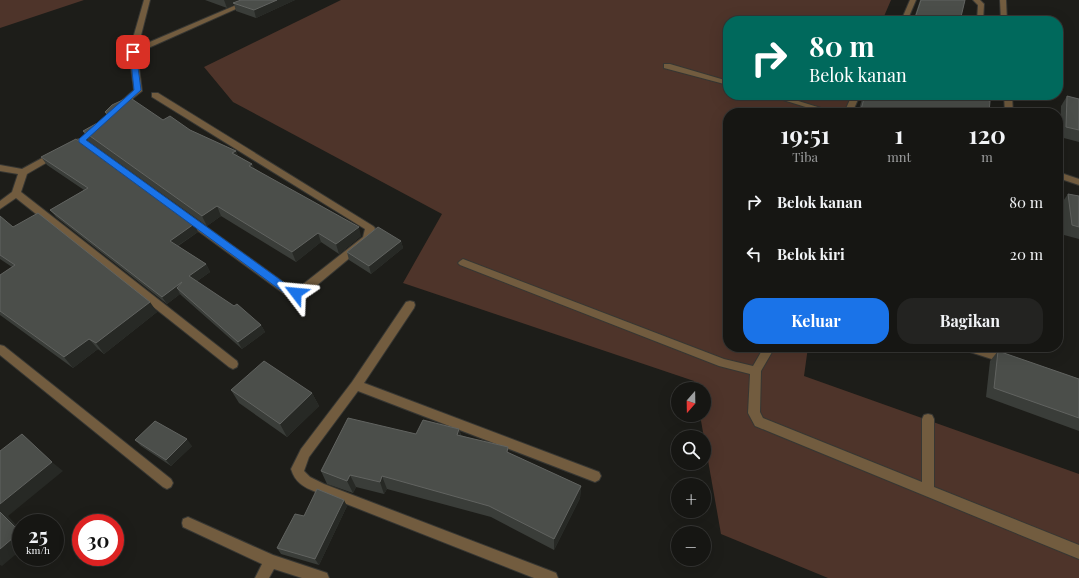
<!DOCTYPE html>
<html lang="id">
<head>
<meta charset="utf-8">
<style>
  :root { --surface:#161613; --page:#232321; --text:#f1f3f6; --muted:#9e9fa0; --line:#353533; --accent:#1a73e8 }
  body { margin:0; font-family:"Playfair Display",serif; background:var(--page); color:var(--text); height:100vh; display:flex; flex-direction:column; font-size:15px; white-space:nowrap }
  * { box-sizing:border-box; margin:0 }
  p { font-size:13px; color:var(--muted) }
  .icon { flex:none; width:22px; height:22px; fill:none; stroke:currentColor; stroke-width:2; stroke-linecap:round; stroke-linejoin:round }
  .map { position:relative; flex:1; overflow:hidden }
  .details { position:absolute; left:723px; top:108px; width:340px; height:244px; display:flex; flex-direction:column; background:var(--surface); border-radius:16px; box-shadow:0 4px 16px #0002,0 0 0 1px var(--line) }
  .details>* { flex:none }
  .hud { position:absolute; left:723px; top:16px; width:340px; height:84px; border-radius:16px; box-shadow:0 4px 16px #0002,0 0 0 1px var(--line); background:#00695c; color:#fff; overflow:hidden }
  .needle { width:26px; rotate:200deg }
  .controls { position:absolute; left:671px; top:382px; display:grid; gap:8px }
  .controls a { display:grid; place-items:center; width:40px; height:40px; border-radius:50%; background:var(--surface); box-shadow:0 4px 16px #0002,0 0 0 1px var(--line); font-size:20px }
  .speed { position:absolute; left:12px; top:514px; display:flex; gap:8px; font-size:20px; font-weight:700; text-align:center }
  .speed>* { display:grid; place-content:center; width:52px; height:52px; border-radius:50%; background:var(--surface); box-shadow:0 4px 16px #0002,0 0 0 1px var(--line); line-height:1 }
  .speed small { font-size:10px; font-weight:400 }
  .speed .limit { border:6px solid #d22; background:#fff; color:#111 }
  .pin { position:absolute; display:grid; place-items:center; width:34px; height:34px; color:#fff; margin:-17px; border-radius:8px; box-shadow:0 2px 6px #0006 }
  .me { position:absolute; width:44px; margin:-22px; rotate:299deg; stroke-linejoin:round; filter:drop-shadow(0 0 3px #0008) }
  .turn { display:flex; align-items:center; gap:14px; height:84px; padding:0 20px; font-size:18px }
  .turn .icon { width:52px; height:52px; stroke-width:2.5 }
  .turn b { display:block; font-size:28px; line-height:34px }
  .eta { display:flex; justify-content:space-evenly; align-items:center; height:68px; text-align:center }
  .eta b { font-size:24px; font-weight:700; line-height:28px }
  .action { display:flex; gap:8px; margin-top:auto; padding:8px 20px }
  .action a { flex:1; height:46px; border-radius:16px; background:var(--accent); color:#fff; font-size:16px; font-weight:700; line-height:46px; text-align:center }
  .action a+a { background:var(--page); color:var(--text) }
  ul { padding:0; list-style:none }
  li { display:flex; align-items:center; gap:12px; height:52px; padding:0 20px }
  li div { flex:1 }
  li b { display:block; font-size:15px }
  li em { font-style:normal }
  .map>svg:first-child { display:block }
  .green { fill:#4e342a }
  .lines { fill:none; stroke-linecap:round; stroke-linejoin:round }
  .street-casing { stroke:#373733; stroke-width:2 }
  .street { fill:#725c3f; fill-rule:evenodd }
  .wall { fill:#3a3d39 }
  .shaded-wall { fill:#272925 }
  .building { fill:#4b4e4a; stroke:#616360 }
  .route { fill:#1a73e8; stroke:#114b97 }
</style>
</head>
<body>
<div class="map">
<svg width="1079" height="578" viewBox="0 0 1079 578">
  <rect width="100%" height="100%" fill="#1d1d19"/>
  <path class="green" d="M0 0H84L0 28Z
    M341 0H891L882 21H728V95H856L851 113H728V347H808L804 376 1079 474V578H828L721 534 700 415H704V389H696L694 381 403 283 442 214 233 102 204 67Z"/>
  <g class="lines">
    <defs>
      <path id="street" d="M144 0H150L138 47 248 0H256L137 53 142 91 121 108H118V104L134 90 129 52Z
        M910 0H916L907 21H901Z
        M973 0H980L984 4 983 21H977L978 5Z
        M1000 0H1006L1007 21H1001Z
        M664 64H670L728 81V85L664 68Z
        M152 93H158L373 226 375 228 370 241 310 291 295 297 287 296 78 143V139H84L293 289 302 285 363 237 365 229 152 97Z
        M767 95H779L837 113H825Z
        M852 95H860L852 113H844Z
        M1004 95H1012L1013 113H1005Z
        M55 151 59 154 58 156 27 174 21 192 237 361 238 364 237 367 233 369 229 367 16 198 0 209V201L12 192 18 174 0 171V165L22 169Z
        M1058 172 1079 179V185L1058 178Z
        M463 259 724 359 753 366 764 347H775L761 371 760 412 763 418 922 482V419L924 415 928 414 932 415 934 419V487L1079 545V559L755 426 748 413 750 374 719 366 460 265 458 263 460 261Z
        M410 301 414 302 415 305 414 308 364 383 599 472 601 476 599 480 595 482 358 391 309 457 304 471 310 477 324 484 551 571 556 573 558 578H534L316 492C303 487 295 482 291 469L301 449 352 382 406 302Z
        M0 345 4 346 171 479 173 483 171 487 167 489 163 487 0 355Z
        M963 347H981L1011 357 1012 360 1011 363 1007 364 964 350Z
        M188 517 273 555 327 573 329 578H302L274 569 269 578H255L262 564 183 527 182 523 183 519Z"/>
    </defs>
    <use href="#street" class="street-casing"/>
    <use href="#street" class="street"/>
  </g>
  <path class="wall" d="M205 0H295L256 18 236 11 234 4 227 8Z
    M920 0H965L960 21H913Z
    M863 95H964L989 113H858Z
    M1067 96 1079 99V142L1060 137 1061 106Z
    M105 112 163 120 190 130 236 151 238 156 252 164 254 168 361 236 339 254 321 242 296 262 221 216 207 226 88 141 83 131 108 117Z
    M41 157 194 224 198 232 178 246 206 264 210 272 196 282 261 325 265 332 242 349 182 296 180 294 167 304 56 217 50 210 84 190 47 165Z
    M1068 194 1079 196V239L1064 235 1061 204Z
    M0 216 13 227 157 312 104 354 98 349 73 368 0 315V275L12 267 0 259Z
    M401 241 403 248 371 274 349 260 347 252Z
    M998 351 1079 379V431L986 397 990 361Z
    M231 390 312 393 319 406 287 437 239 403Z
    M459 429 461 435 509 453 581 486 580 498 554 550 491 517 387 489 384 494 356 487 353 493 327 484 321 471Z
    M135 440 192 446 171 466 141 446Z
    M347 506 319 565 281 554 277 548 304 516Z"/>
  <path class="shaded-wall" d="M224 0H244L233 3 234 4 227 8Z
    M277 0H295L256 18 254 10Z
    M236 151 240 161 232 153Z
    M252 164 256 174 249 166Z
    M217 206 221 216 207 226 202 216Z
    M194 224 198 232 174 248 170 241Z
    M359 227 361 236 339 254 336 244Z
    M318 233 321 242 296 262 292 252Z
    M401 241 403 248 371 274 369 266Z
    M206 264 210 272 193 284 189 276Z
    M182 282 177 288 180 294 167 304 162 297Z
    M150 302 157 312 104 354 96 343Z
    M261 325 265 332 242 349 238 342Z
    M89 339 98 349 73 368 64 357Z
    M312 393 319 406 287 437 280 424Z
    M459 429 462 441 457 435Z
    M187 439 192 446 171 466 166 460Z
    M52 462 63 471 8 516 21 530V550L2 566 0 565V504Z
    M350 475 356 487 353 493 347 481Z
    M382 476 387 489 384 494 380 482Z
    M581 486 580 498 554 550V539Z
    M344 500 347 506 319 565 315 559Z"/>
  <path class="building" d="M241 0H277L254 10 233 3Z
    M921 0H965L960 21H914Z
    M865 95H964L990 101 989 113H860Z
    M1067 96 1079 99V130L1066 127Z
    M129 97 163 120 170 116 190 130 236 151 232 153 252 164 249 166 359 227 336 244 318 233 292 252 217 206 202 216 83 131 110 116 105 112 112 105Z
    M76 139 194 224 170 241 206 264 189 276 234 306 237 304 261 325 238 342 177 288 182 282 162 297 50 210 88 188 41 157Z
    M1068 194 1079 196V227L1072 225Z
    M38 213 150 302 96 343 89 339 64 357 0 311V275L15 265 0 255V216L13 227Z
    M378 227 401 241 369 266 347 252Z
    M998 351 1079 379V418L994 388Z
    M264 361 312 393 280 424 231 390Z
    M348 418 416 434 423 420 459 429 457 435 508 447 507 452 581 486 554 539 489 506 382 476 380 482 350 475 347 481 321 471Z
    M155 421 187 439 166 460 135 440Z
    M22 434 52 462 0 504V451Z
    M317 489 344 500 315 559 277 548 295 514 304 516Z
    M0 512 20 532 0 549Z"/>
  <path class="route" d="M133 50 136 52 141 90 86 140 293 289 299 291V296L287 295 79 142V139L134 90 130 52Z"/>
</svg>
<div class="controls">
<a><svg class="needle" viewBox="-14 -14 28 28"><path d="M0-13l5 13h-10z" fill="#e53935"/><path d="M0 13l5-13h-10z" fill="#9e9fa0"/></svg></a>
<a><svg class="icon" aria-label="search" viewBox="0 0 24 24"><circle cx="10" cy="10" r="6"/><path d="M15 15l6 6"/></svg></a>
<a>+</a>
<a>−</a>
</div>
<div class="speed"><div>25<small>km/h</small></div><div class="limit">30</div></div>
<div class="pin" style="left:133px;top:52px;background:#d93025"><svg class="icon" aria-label="arrive" viewBox="0 0 24 24"><path d="M6 21V4h12l-3 4 3 4H6"/></svg></div>
<svg class="me" style="left:296px;top:293px" viewBox="-20 -20 40 40"><path d="M0-17L14 15 0 8-14 15z" fill="#1a73e8" stroke="#fff" stroke-width="4"/></svg>
<div class="hud">
<div class="turn"><svg class="icon" aria-label="right" viewBox="0 0 24 24"><path d="M7 20v-9h11M14 6l5 5-5 5"/></svg><div><b>80 m</b>Belok kanan</div></div>
</div>
<section class="details">
<div class="eta">
<div><b>19:51</b><p>Tiba</p></div>
<div><b>1</b><p>mnt</p></div>
<div><b>120</b><p>m</p></div>
</div>
<ul>
<li><svg class="icon" aria-label="right" viewBox="0 0 24 24"><path d="M7 20v-9h11M14 6l5 5-5 5"/></svg><div><b>Belok kanan</b></div><em>80 m</em></li>
<li><svg class="icon" aria-label="left" viewBox="0 0 24 24"><path d="M17 20v-9H6M10 6l-5 5 5 5"/></svg><div><b>Belok kiri</b></div><em>20 m</em></li>
</ul>
<div class="action"><a>Keluar</a><a>Bagikan</a></div>
</section>
</div>
</body>
</html>
